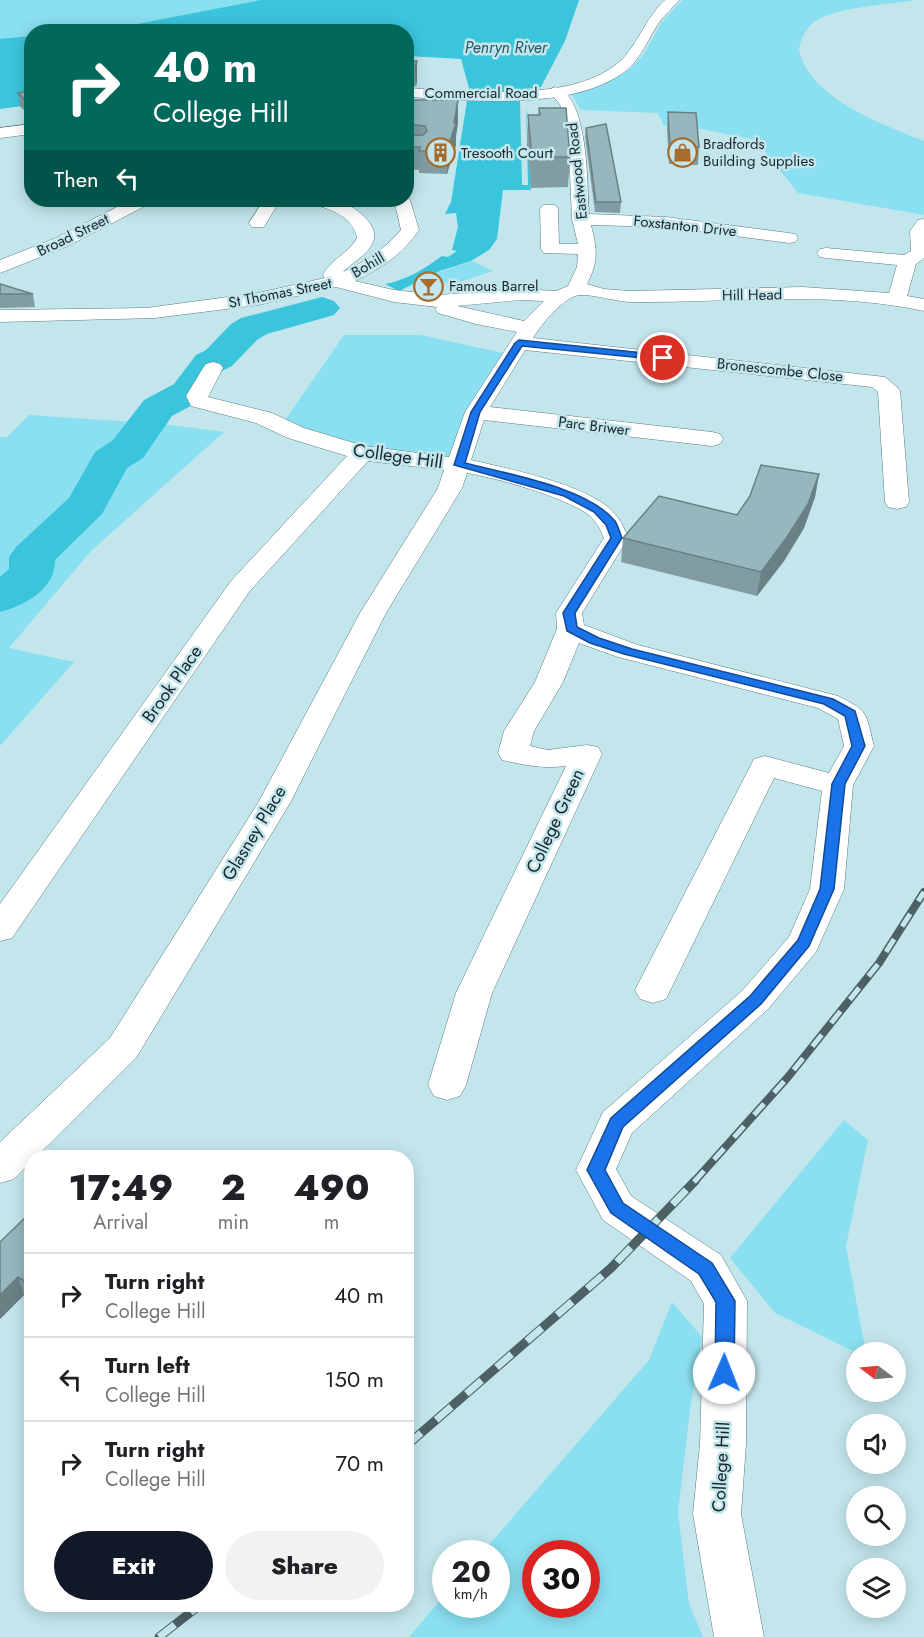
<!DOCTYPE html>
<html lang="en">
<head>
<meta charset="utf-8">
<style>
  :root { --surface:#fff; --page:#f2f2f2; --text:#202124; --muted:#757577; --line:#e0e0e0; --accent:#111827 }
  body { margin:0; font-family:Jost,sans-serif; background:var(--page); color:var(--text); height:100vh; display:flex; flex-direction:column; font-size:22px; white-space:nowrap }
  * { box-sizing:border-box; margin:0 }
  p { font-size:20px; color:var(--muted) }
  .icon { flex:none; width:33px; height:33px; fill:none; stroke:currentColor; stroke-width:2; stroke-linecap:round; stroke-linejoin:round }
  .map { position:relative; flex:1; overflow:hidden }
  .drawer { position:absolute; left:24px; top:1150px; width:390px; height:462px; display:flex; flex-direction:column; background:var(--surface); border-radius:24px; box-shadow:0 3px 15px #0003 }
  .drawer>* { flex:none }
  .banner { position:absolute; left:24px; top:24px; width:390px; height:183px; border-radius:24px; box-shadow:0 3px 15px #0003; background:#00695c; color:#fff; overflow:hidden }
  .needle { width:39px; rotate:286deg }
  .tools { position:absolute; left:846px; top:1342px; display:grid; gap:12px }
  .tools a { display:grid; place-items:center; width:60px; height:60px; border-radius:50%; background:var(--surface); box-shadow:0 3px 15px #0003; font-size:30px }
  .speed { position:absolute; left:432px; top:1540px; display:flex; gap:12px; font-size:30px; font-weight:700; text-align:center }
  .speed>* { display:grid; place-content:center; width:78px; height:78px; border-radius:50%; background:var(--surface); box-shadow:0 3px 15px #0003; line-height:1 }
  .speed small { font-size:15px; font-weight:400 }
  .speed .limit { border:9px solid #d22; background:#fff; color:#111 }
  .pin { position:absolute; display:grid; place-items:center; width:51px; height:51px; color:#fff; margin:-26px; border:3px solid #fff; border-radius:50%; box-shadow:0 2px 6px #0007 }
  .me { position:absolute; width:66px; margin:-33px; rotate:1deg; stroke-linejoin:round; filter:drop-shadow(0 0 4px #0008) }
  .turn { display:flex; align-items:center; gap:21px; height:126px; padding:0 30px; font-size:27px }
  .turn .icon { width:78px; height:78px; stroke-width:2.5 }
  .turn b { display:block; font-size:42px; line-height:51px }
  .then { display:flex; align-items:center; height:57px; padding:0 30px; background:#0003; gap:12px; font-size:22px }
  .eta { display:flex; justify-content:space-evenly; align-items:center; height:102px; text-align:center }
  .eta b { font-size:36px; font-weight:800; line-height:42px }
  .action { display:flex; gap:12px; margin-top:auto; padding:12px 30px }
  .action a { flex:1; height:69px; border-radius:36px; background:var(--accent); color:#fff; font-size:24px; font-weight:800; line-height:69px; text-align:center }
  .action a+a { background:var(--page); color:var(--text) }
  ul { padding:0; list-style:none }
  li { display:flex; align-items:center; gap:18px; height:84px; padding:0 30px; border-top:2px solid var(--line) }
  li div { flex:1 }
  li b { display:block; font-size:22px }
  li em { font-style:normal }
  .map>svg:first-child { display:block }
  .green { fill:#8ae0f0; fill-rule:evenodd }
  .water { fill:#3bc5dd }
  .pier { fill:#c3e6ed }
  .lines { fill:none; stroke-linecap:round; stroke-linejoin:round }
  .river { fill:#3bc5dd; fill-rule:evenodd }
  .minor-casing { stroke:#5a7a80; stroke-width:1 }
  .major-casing { stroke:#5a7a80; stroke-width:1 }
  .minor { fill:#fff; fill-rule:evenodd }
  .major { fill:#fff; fill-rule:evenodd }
  .rail-far1-casing { stroke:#4d6165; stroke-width:8 }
  .rail-casing { stroke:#4d6165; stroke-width:9 }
  .rail-far1 { stroke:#c3e6ed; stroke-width:5; stroke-dasharray:15; stroke-linecap:butt }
  .rail { stroke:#c3e6ed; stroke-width:7; stroke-dasharray:20; stroke-linecap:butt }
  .wall { fill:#819da3 }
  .shaded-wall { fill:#698085 }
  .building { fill:#96b7be; stroke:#698085; stroke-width:1.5 }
  .route { fill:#1a73e8; stroke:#114b97; stroke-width:1.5 }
  .labels { text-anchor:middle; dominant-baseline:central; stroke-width:5; stroke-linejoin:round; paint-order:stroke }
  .far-street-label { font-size:15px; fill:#1a272a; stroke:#c3e6ed }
  .far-poi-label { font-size:15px; fill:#1a272a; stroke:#c3e6ed; text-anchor:start }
  .far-water-label { font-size:16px; font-style:italic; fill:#245b65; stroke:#c3e6ed }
  .street-label { font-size:18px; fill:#1a272a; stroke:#c3e6ed }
</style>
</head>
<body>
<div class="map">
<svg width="924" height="1637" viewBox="0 0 924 1637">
  <rect width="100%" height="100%" fill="#c3e6ed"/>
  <path class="green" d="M0 0H497L406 32H32L31 95 0 100Z
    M682 0H917C891 4 842 7 819 19 808 24 801 37 799 49 809 99 883 124 924 141V215L798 193 756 140 701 129 664 126 658 113 581 110 570 92 603 84 630 69 643 55 662 22Z
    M472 261 493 271 451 285 429 276Z
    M344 335H421L512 355 459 464 362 453 281 426Z
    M29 415 164 424 224 432 91 551 9 648 74 662 0 746V437H7Z
    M844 1120 868 1140 846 1246 866 1353H857L775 1313 730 1258Z
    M672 1302 702 1337 690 1410 678 1512 689 1604 703 1637H409L445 1595 446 1605H496V1554H481L649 1360ZM536 1554H586V1605H536Z"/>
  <path class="water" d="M261 0H579L565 41 541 87 525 89 531 190H503L497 239 489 250 471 261 440 271 399 291 385 284C407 280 424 269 442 256L448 257 457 251 452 250 458 227 456 213 445 214 451 202 469 88 461 59 407 56 406 32H71L132 25Z
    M31 36V105L0 109V39Z"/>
  <path class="pier" d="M520 100H526L528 185H522Z"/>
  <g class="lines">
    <path class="river" d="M322 297 334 301 340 308 334 315 267 334 257 340 232 366 222 371 202 400 172 416 143 458 127 468 102 514 55 560C56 589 24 606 0 612V577L9 569V557L16 547 69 498 95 452 113 440 144 400 174 384 196 355 206 350 231 324 241 318Z"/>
    <defs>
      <path id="minor" d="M555 87C589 95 587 185 589 214L666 217 789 233 795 234 798 238 795 242 789 243 666 227 591 225C597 250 599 260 587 284L604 289 630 291 803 287 889 293 897 265 826 258 820 257 817 253 820 249 826 248 904 255 911 251 910 231 918 220 924 219V258L916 264 907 296 924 299V311C827 290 728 303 630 302 614 301 596 295 582 295 565 294 541 325 533 338L885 377 900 390 909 502 906 507 897 509 888 507 885 502 878 392 872 387 525 350 490 407 712 432 720 434 723 439 720 444 712 446 484 420 471 460C510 469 572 482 604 504 617 513 623 524 628 538L582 613 584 625 638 645 838 696C870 712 865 712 874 746L853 785 844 889 816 952 768 1009 632 1133 616 1169 631 1196 721 1255 747 1301 746 1444 741 1514 764 1637H714L693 1514 700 1444 704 1304 691 1281 603 1220 576 1170 603 1112 742 991 789 937 810 889 822 791 774 778 666 999 653 1003 640 999 635 990 754 759 765 756 829 773 844 746 838 719 818 708 618 657 579 643 563 682 534 731 530 746 548 750 587 745 598 747 602 754 492 993 466 1085 460 1096 447 1100 434 1096 428 1085 456 993 566 766C544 769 524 765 502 760L498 753 504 731 535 682 557 629 556 613 604 538C600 529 597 522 589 515 565 497 497 478 467 473L462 488 386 613 290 803 136 1058 35 1158H32V1161L14 1179 0 1183V1142L110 1038 258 803 360 613 438 488 444 470 368 461 249 592 12 938 0 941V904L231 581 347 456 288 438 256 423 191 406 186 396 203 368 206 364 213 362 220 364 223 368 208 397 272 413 304 428 364 446 449 457 465 412 517 332 476 324 438 313 435 309 437 307 394 302 336 287 258 305 155 318 0 322V310L146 308 258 293 325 278 323 275C331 259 349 253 357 238 354 217 329 208 311 204L309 200C318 200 328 198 337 200 350 204 377 221 374 238 372 253 352 262 343 272 366 261 384 250 401 230L394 200H406V196L410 200 419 230C402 255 381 268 355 281L394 290 438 295 520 289 556 291 568 286 577 267 578 254 544 253 541 249 540 209 543 205H555L558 209 559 244H578L572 219 569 149 563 111 559 103 548 91ZM520 300 544 301 524 321 457 306Z
        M131 200H151L149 204 68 246 0 273V260L56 238Z
        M264 200H280L264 227H252L249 223Z"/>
      <path id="major" d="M665 0H679C673 8 664 15 658 24 648 39 641 58 627 70 573 112 471 100 406 97V88C467 90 569 104 618 63 637 47 645 18 665 0Z
        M32 124V134L0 138V128Z"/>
    </defs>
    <use href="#minor" class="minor-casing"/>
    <use href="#major" class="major-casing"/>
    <use href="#minor" class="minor"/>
    <use href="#major" class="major"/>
    <defs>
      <path id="rail-far1" d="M694 1182 788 1077 879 963 924 892"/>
      <path id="rail" d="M406 1446 611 1268 695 1181
        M159 1637 200 1605"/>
    </defs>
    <use href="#rail-far1" class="rail-far1-casing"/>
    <use href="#rail" class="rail-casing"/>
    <use href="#rail-far1" class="rail-far1"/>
    <use href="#rail" class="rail"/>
  </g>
  <path class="wall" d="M406 61H417V81L416 86H412L413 100H458V122L456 136V145L447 174 419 173V170L406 169Z
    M32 91V118L20 106 18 93Z
    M539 108 570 157 568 187 531 188 527 145 528 115H538Z
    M668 112 699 147 698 165 669 164 667 129Z
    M586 128 621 202 620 213 595 212 585 137Z
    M0 284 33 294 35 307 0 308Z
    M819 474 815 497 804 528 784 561 757 596 621 562 623 538 737 515Z
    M32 1211V1300L24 1295 0 1319Z"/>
  <path class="shaded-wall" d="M417 61V81L416 86 415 66Z
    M412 79 413 100 411 109 408 110V121L406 124V89Z
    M458 100V122L456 136V145L447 174V151Z
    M819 474 815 497 804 528 784 561 757 596 761 572Z
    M18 1277 24 1295 0 1319V1295Z"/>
  <path class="building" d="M406 61H417L415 66 406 65Z
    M406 78 412 79 410 88 406 89Z
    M32 91V107L18 93Z
    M412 100H458L454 123H456L447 151H419L420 147H406V136L423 135 427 131 425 126 406 124V115Z
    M539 108H566L570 157H532L528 115H540Z
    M668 112 696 113 699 147 670 146Z
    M606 124 621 202H596L586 128Z
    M0 284 33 294H0Z
    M761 465 819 474 808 504 787 537 761 572 623 538 659 496 737 515 750 496Z
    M32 1211V1286L18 1277 0 1295V1242Z"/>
  <path class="route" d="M519 340 663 355 667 358 663 360 522 346 480 412 465 463C507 474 587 487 615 521 618 526 620 533 622 538L575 613 577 627 599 638 632 649 833 699 855 711 865 746 845 784 834 889 809 946 761 1004 623 1127 605 1170 623 1203 712 1263 735 1301 734 1373 731 1379 724 1382 717 1379 715 1373 716 1302 699 1274 611 1213 587 1170 611 1118 750 996 798 940 820 889 832 784 852 746 845 716 824 704 624 654 590 643 567 631 563 613 611 538 606 525 594 512 564 496 454 465 471 412 515 343Z"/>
  <defs>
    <symbol id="building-ring" viewBox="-11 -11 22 22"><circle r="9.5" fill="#c3e6ed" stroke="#a66c2c" stroke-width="1.5"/><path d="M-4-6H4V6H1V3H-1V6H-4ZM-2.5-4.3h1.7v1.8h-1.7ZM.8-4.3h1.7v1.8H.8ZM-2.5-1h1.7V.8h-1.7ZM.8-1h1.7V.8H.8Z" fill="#a66c2c"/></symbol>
    <symbol id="shop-ring" viewBox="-11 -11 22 22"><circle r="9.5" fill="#c3e6ed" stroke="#a66c2c" stroke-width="1.5"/><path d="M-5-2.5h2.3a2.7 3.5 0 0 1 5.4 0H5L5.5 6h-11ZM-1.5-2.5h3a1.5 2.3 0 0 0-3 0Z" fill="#a66c2c"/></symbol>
    <symbol id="bar-ring" viewBox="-11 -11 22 22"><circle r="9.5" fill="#c3e6ed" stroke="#a66c2c" stroke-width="1.5"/><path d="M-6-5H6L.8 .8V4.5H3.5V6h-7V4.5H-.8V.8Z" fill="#a66c2c"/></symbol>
  </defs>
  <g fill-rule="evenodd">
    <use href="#building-ring" x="424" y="136" width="33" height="33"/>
    <use href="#shop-ring" x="666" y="136" width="33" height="33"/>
    <use href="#bar-ring" x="412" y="270" width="33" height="33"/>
  </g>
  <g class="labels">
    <g class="far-street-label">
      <text x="481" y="93">Commercial Road</text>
      <text transform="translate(577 171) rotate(-96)">Eastwood Road</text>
      <text transform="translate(685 226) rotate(6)">Foxstanton Drive</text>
      <text transform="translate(73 235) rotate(-26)">Broad Street</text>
      <text transform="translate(368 265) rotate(-30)">Bohill</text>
      <text transform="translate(280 293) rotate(-11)">St Thomas Street</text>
      <text transform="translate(752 295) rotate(-1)">Hill Head</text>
      <text transform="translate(780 370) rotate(6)">Bronescombe Close</text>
      <text transform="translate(594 426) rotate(7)">Parc Briwer</text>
    </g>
    <g class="far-poi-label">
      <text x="703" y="144">Bradfords<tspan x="703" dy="17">Building Supplies</tspan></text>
      <text x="461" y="153">Tresooth Court</text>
      <text x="449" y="286">Famous Barrel</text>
    </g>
    <g class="far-water-label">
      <text x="506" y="47">Penryn River</text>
    </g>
    <g class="street-label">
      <text transform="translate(398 456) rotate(8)">College Hill</text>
      <text transform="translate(172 684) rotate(-55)">Brook Place</text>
      <text transform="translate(555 821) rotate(-65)">College Green</text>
      <text transform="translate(254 833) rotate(-59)">Glasney Place</text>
      <text transform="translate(721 1467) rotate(-87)">College Hill</text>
    </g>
  </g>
</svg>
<div class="tools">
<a><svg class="needle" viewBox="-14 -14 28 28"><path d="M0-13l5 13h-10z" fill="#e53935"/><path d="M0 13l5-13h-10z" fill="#757577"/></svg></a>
<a><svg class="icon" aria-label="sound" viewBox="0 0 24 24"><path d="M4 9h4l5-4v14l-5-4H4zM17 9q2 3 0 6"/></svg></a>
<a><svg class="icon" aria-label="search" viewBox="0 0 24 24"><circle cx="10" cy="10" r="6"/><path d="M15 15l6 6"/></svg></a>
<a><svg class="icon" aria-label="layers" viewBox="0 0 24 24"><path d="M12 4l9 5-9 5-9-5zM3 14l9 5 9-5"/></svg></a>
</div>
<div class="speed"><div>20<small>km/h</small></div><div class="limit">30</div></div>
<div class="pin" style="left:663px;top:358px;background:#d93025"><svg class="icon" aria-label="arrive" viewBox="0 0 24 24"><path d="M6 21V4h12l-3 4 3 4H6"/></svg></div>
<svg class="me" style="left:724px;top:1373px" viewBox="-20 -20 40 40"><circle r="19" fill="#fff"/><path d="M0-13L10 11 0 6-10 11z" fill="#1a73e8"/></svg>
<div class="banner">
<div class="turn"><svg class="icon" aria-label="right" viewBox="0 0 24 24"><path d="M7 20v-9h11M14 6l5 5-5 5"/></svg><div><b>40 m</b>College Hill</div></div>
<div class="then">Then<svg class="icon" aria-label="left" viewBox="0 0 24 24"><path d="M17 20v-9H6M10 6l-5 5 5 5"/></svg></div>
</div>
<section class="drawer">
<div class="eta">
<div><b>17:49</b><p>Arrival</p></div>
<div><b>2</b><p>min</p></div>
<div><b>490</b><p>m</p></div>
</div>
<ul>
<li><svg class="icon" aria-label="right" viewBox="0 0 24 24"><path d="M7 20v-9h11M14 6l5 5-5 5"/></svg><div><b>Turn right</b><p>College Hill</p></div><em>40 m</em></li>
<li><svg class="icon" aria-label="left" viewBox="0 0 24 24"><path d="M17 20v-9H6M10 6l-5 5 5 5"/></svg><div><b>Turn left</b><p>College Hill</p></div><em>150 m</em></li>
<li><svg class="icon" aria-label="right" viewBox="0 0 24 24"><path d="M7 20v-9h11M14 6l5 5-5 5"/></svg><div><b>Turn right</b><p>College Hill</p></div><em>70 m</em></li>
</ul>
<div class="action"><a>Exit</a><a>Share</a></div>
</section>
</div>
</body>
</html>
